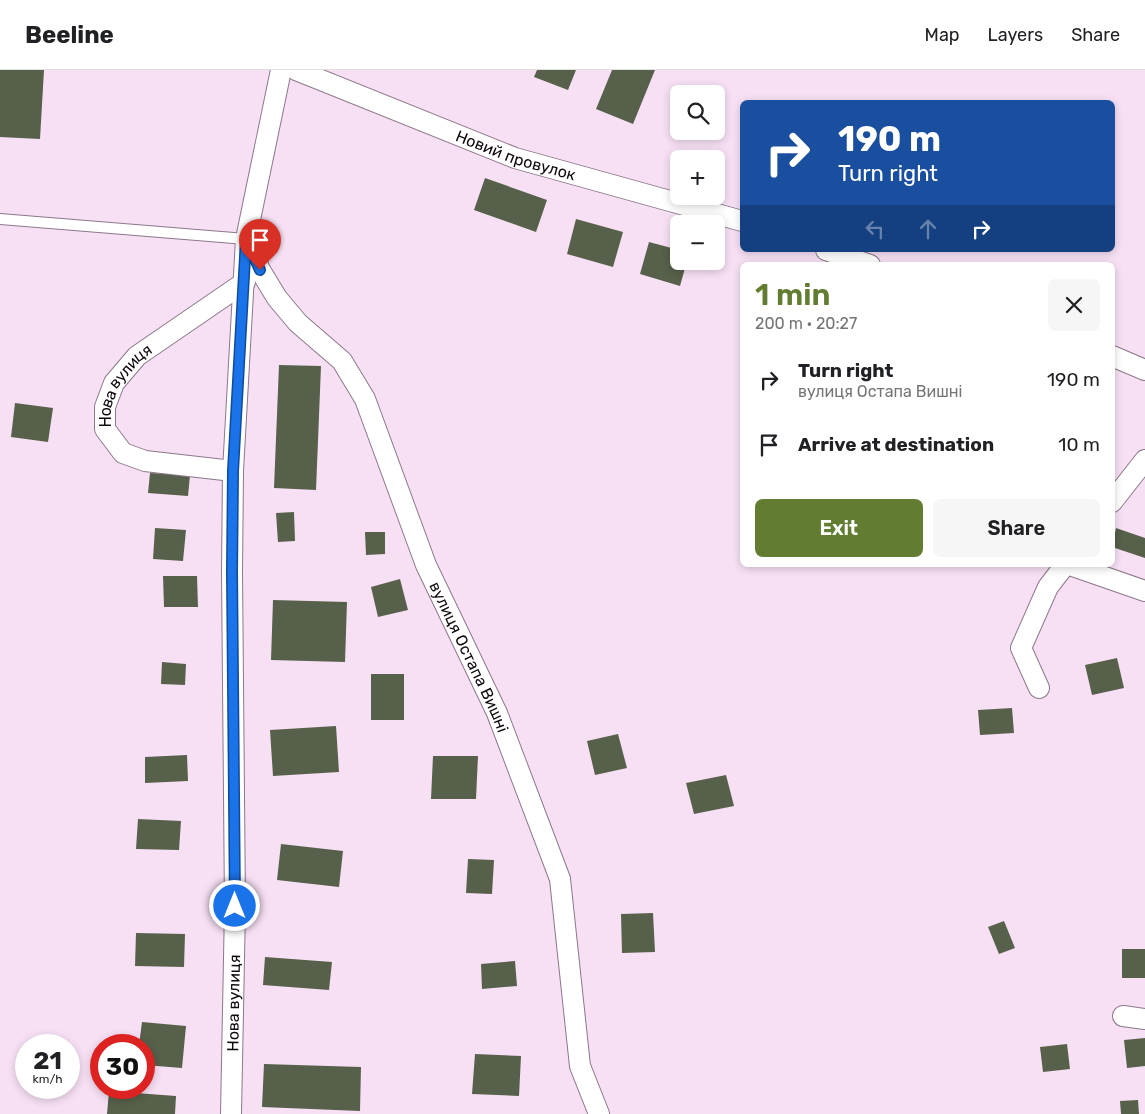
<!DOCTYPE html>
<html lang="en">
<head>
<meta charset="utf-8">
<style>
  :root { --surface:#fff; --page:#f6f6f6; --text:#202124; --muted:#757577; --line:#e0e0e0; --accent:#627d31 }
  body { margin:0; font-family:Rubik,sans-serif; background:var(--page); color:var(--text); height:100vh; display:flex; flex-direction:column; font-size:19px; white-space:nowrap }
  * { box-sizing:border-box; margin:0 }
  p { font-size:16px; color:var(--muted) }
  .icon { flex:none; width:28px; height:28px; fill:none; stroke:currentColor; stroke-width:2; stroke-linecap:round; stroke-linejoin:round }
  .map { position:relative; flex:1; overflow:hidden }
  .drawer { position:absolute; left:740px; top:192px; width:375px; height:305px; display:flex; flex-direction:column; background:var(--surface); border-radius:8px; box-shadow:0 2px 8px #0003 }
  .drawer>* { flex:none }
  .hud { position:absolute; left:740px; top:30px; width:375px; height:152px; border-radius:8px; box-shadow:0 2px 8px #0003; background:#1a4fa0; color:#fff; overflow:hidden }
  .controls { position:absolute; left:670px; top:15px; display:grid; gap:10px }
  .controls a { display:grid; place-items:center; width:55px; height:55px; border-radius:8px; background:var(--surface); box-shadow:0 2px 8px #0003; font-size:25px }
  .speed { position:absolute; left:15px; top:964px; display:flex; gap:10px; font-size:25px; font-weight:700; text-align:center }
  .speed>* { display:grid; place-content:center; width:65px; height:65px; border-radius:50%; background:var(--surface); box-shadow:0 2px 8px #0003; line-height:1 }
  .speed small { font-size:12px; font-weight:400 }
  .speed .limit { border:8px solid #d22; background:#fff; color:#111 }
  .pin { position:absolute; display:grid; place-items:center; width:42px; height:42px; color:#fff; margin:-51px -21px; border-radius:50% 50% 50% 0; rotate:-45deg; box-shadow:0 0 5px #0007 }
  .pin .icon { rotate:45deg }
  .me { position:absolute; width:55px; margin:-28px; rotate:0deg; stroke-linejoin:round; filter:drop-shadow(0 0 4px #0008) }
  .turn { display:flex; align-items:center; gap:18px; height:105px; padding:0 15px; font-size:22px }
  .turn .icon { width:65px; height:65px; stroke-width:2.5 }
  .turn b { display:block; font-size:35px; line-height:42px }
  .lanes { display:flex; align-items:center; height:48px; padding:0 15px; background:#0003; justify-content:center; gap:25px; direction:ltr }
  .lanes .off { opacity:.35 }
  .round { display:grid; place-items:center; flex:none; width:52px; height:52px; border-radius:8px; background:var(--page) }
  .overview { display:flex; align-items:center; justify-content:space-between; height:85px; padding:0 15px }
  h1 { font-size:30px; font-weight:600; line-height:38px; color:var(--accent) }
  .primary-button { display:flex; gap:10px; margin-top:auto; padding:10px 15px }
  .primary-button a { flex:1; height:58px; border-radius:8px; background:var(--accent); color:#fff; font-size:20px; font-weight:600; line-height:58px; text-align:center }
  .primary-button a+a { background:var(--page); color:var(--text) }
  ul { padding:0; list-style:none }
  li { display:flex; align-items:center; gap:15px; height:65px; padding:0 15px }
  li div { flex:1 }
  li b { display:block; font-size:19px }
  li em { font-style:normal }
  header { display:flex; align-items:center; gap:30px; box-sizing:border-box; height:70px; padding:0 25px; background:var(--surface); border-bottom:1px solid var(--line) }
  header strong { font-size:24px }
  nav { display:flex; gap:28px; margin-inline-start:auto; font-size:18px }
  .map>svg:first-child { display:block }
  .building { fill:#57604a }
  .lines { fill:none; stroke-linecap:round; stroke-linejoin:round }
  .lane-casing { stroke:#8c788a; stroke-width:12 }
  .street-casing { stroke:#8c788a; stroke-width:22 }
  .lane { stroke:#fff; stroke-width:10 }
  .street { stroke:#fff; stroke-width:20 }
  .route-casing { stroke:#114b97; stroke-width:12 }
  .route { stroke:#1a73e8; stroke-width:9 }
  .labels { text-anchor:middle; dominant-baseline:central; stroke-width:5; stroke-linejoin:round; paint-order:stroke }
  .street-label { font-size:16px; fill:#10090f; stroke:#fff }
</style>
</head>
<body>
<header>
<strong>Beeline</strong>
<nav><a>Map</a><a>Layers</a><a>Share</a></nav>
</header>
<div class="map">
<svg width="1145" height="1044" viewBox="0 0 1145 1044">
  <rect width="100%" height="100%" fill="#f7e0f4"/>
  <path class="building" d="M0 0H44L40 69 0 67Z
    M537 0H576L568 20 534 7Z
    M612 0H655L633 54 596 39Z
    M485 108 547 130 536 162 474 140Z
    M576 149 623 162 613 197 567 184Z
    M649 172 679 180V191H687L680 216 640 204Z
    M279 295 321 296 316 420 274 418Z
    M15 333 53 338 48 372 11 367Z
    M150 403 190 405 188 426 148 423Z
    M294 442 295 471 278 472 276 443Z
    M155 458 186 460 183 491 153 489Z
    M1116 458 1145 468V488L1112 477Z
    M365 462H385V484L366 485Z
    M163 506H197L198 537H164Z
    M400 509 408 540 378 547 371 517Z
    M273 530 347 532 345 592 271 590Z
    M1117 588 1124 618 1092 625 1085 595Z
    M162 592 186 594 185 615 161 614Z
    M371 604H404V650H371Z
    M1012 638 1014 663 980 665 978 640Z
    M336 656 339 702 273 706 270 660Z
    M618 664 627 698 595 705 587 671Z
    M187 685 188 711 145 713V687Z
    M433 686H478L476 729H431Z
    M726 705 734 736 694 744 686 713Z
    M138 749 181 751 179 780 136 779Z
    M281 774 343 781 339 817 277 810Z
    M468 789 494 790 492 824 466 823Z
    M653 843 655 882 622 883 621 844Z
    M1004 851 1015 878 999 884 988 857Z
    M136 863 185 864 184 897 135 896Z
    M1122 879H1145V908H1122Z
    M265 887 332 892 329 920 263 915Z
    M515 891 517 916 482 919 481 894Z
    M142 952 186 956 182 998 144 995V975H139Z
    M1145 968V996L1127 998 1124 970Z
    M1067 974 1070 999 1043 1002 1040 977Z
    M475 984 521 986 519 1026 472 1024Z
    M264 994 361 997 360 1041 262 1037Z
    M109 1021 176 1026 175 1044H107Z
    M1138 1030 1139 1044H1121L1120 1031Z"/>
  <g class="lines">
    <defs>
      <path id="lane" d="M0 149 246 169"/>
      <g id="street">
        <path id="s1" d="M296 0 515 88 742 151"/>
        <path id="s2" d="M248 173 260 200 277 228 298 253 342 291 365 329 426 495 497 643 560 809 580 996 599 1044"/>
        <path d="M826 180 870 195"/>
        <path d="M1112 286 1145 300"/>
        <path id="s3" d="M233 401 145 391 123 383 105 359V337L114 313 137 286 245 212"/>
        <path d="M1112 432 1145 390"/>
        <path d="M1070 495 1145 521"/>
        <path d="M1039 618 1021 578 1048 517 1065 495"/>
        <path d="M1123 946 1145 949"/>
        <path id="s4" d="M231 1044 235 837 232 502 233 401 246 169 281 0"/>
      </g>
    </defs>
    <use href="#lane" class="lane-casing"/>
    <use href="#street" class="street-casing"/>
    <use href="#lane" class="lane"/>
    <use href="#street" class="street"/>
  </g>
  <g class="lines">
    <defs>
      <path id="route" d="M235 836 232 502 233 401 246 169 260 200"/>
    </defs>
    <use href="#route" class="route-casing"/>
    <use href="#route" class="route"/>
  </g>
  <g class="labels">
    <g class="street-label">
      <text stroke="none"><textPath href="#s1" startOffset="236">Новий провулок</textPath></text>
      <text stroke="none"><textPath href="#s3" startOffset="192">Нова вулиця</textPath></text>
      <text stroke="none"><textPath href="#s2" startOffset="476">вулиця Остапа Вишні</textPath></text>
      <text stroke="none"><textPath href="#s4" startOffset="111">Нова вулиця</textPath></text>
    </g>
  </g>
</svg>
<div class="controls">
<a><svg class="icon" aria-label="search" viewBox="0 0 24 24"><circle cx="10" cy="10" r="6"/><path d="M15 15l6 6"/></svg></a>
<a>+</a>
<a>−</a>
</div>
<div class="speed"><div>21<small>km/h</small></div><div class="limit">30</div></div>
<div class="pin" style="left:260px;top:200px;background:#d93025"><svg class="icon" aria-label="arrive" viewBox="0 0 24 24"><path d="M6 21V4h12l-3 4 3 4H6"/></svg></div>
<svg class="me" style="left:235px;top:836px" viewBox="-20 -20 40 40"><circle r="17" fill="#1a73e8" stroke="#fff" stroke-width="3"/><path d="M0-11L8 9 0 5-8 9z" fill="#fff"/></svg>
<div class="hud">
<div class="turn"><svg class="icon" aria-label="right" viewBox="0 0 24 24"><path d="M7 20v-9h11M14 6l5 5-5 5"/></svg><div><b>190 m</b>Turn right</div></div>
<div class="lanes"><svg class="icon off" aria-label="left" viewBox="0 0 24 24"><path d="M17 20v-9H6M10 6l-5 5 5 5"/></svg><svg class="icon off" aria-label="ahead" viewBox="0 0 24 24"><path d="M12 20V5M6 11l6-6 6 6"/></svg><svg class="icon" aria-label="right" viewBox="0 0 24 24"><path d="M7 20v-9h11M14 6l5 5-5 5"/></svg></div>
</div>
<section class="drawer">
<div class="overview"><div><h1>1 min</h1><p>200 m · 20:27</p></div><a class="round"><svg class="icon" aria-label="close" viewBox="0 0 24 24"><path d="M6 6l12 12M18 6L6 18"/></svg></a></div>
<ul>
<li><svg class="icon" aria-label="right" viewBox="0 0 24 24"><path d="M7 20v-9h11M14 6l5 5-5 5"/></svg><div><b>Turn right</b><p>вулиця Остапа Вишні</p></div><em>190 m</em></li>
<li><svg class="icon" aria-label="arrive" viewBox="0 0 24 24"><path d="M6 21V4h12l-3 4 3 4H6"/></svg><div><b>Arrive at destination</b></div><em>10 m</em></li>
</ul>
<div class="primary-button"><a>Exit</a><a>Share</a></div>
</section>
</div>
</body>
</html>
